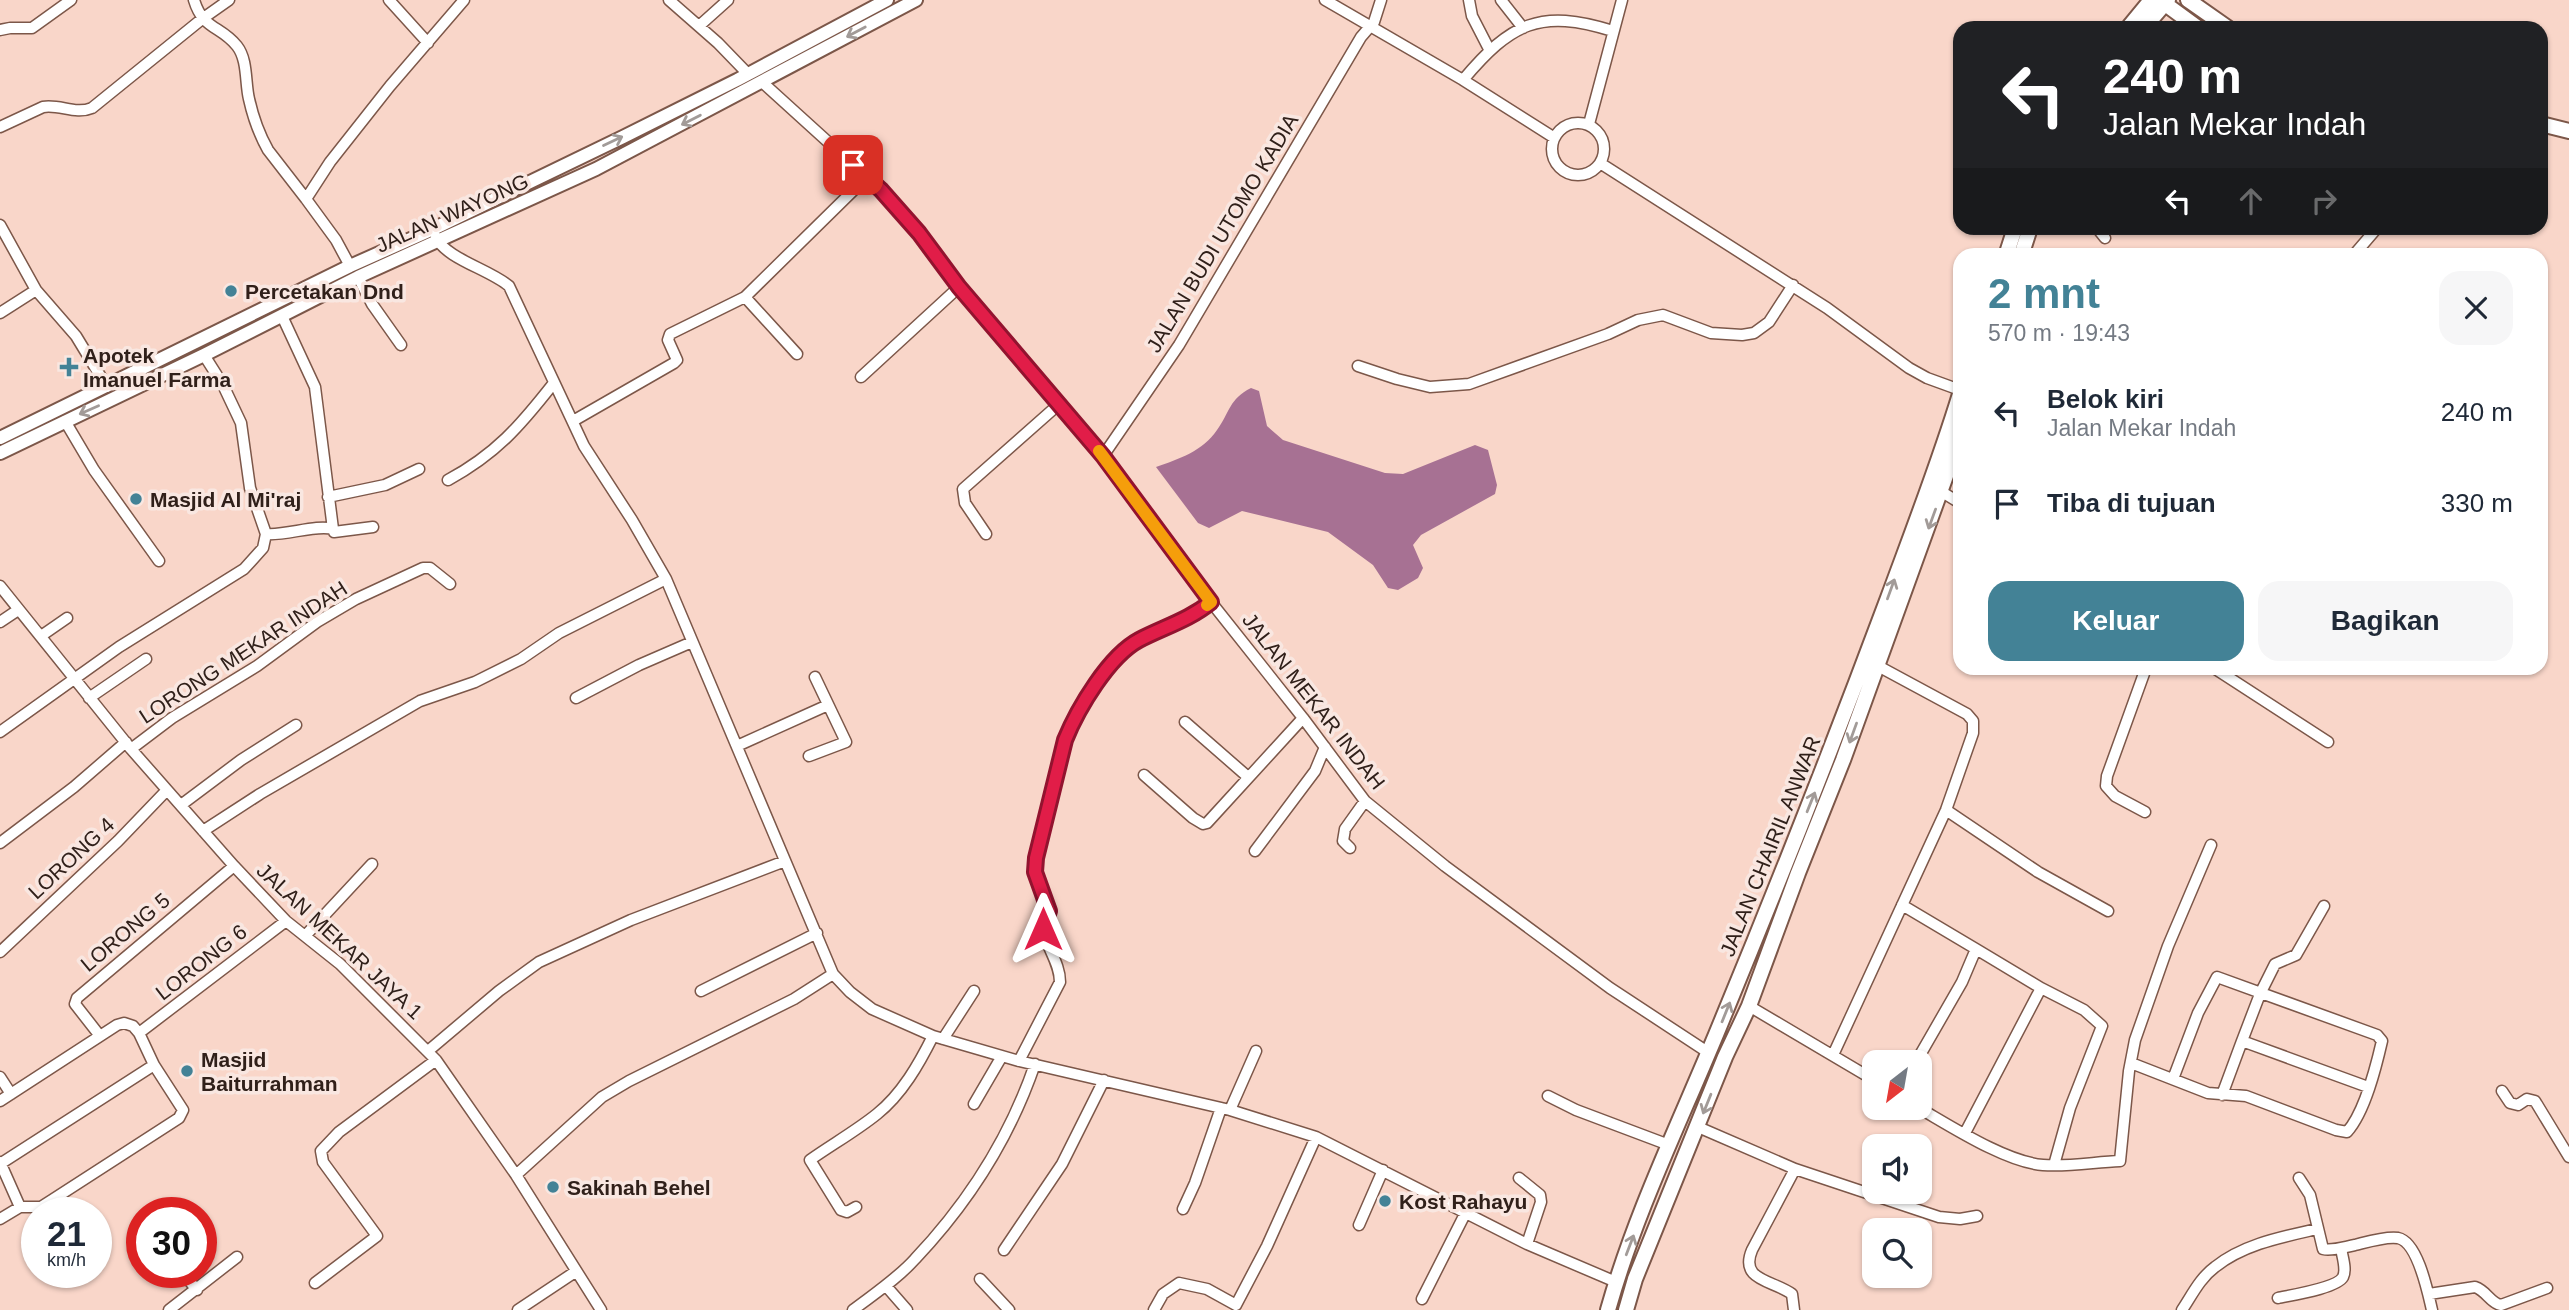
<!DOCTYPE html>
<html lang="id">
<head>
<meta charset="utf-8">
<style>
  :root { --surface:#fff; --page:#f6f6f7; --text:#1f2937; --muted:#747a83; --accent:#438296 }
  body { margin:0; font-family:Arial,sans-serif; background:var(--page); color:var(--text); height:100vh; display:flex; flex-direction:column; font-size:26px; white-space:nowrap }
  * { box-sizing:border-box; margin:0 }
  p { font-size:23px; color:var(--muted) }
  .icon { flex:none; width:38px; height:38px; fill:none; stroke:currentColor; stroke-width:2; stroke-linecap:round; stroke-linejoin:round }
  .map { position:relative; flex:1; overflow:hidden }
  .side { position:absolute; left:1953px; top:248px; width:595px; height:427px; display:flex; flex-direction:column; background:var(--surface); border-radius:21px; box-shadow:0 2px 5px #0004 }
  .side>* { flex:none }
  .guide { position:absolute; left:1953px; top:21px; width:595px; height:214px; border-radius:21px; box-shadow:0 2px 5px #0004; background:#202124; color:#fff; overflow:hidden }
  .needle { width:46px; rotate:211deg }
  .tools { position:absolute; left:1862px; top:1050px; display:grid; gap:14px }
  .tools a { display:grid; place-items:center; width:70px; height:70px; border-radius:14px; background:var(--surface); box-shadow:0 2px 5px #0004; font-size:35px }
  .speed { position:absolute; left:21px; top:1197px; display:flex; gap:14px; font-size:35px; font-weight:700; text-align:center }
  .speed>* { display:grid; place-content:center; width:91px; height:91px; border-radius:50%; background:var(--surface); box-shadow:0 2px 5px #0004; line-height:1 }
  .speed small { font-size:18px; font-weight:400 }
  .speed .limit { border:10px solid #d22; background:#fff; color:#111 }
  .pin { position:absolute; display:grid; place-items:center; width:60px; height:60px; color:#fff; margin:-30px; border-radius:14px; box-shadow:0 4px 10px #0006 }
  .me { position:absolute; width:77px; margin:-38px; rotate:0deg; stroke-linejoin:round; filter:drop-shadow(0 0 5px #0008) }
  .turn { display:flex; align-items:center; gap:24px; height:147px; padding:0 35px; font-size:32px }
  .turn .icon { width:91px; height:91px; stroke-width:2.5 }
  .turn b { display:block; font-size:49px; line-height:60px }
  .lanes { display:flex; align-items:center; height:66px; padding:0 35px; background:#0003; justify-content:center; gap:35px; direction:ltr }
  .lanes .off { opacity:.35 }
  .round { display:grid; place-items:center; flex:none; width:74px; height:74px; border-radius:21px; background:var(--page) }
  .overview { display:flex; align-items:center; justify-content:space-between; height:119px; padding:0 35px }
  h1 { font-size:42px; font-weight:700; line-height:52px; color:var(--accent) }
  .cta { display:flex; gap:14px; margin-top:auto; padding:14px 35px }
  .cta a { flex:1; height:80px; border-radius:21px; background:var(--accent); color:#fff; font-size:28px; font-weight:700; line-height:80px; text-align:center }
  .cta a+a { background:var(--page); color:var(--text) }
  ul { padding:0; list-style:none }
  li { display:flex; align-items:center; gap:21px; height:91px; padding:0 35px }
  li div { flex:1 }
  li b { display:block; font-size:26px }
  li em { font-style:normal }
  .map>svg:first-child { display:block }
  .water { fill:#a77193 }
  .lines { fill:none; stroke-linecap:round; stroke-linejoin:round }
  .minor-casing { stroke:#7c5749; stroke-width:13 }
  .tertiary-casing { stroke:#7c5749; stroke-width:16 }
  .secondary-casing { stroke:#7c5749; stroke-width:18 }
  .minor { stroke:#fff; stroke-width:10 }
  .tertiary { stroke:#fff; stroke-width:12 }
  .secondary { stroke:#fff; stroke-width:14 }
  .oneway { stroke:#a29b98 }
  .route-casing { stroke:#92132f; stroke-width:18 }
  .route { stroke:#e11d48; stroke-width:12 }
  .slow { stroke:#f59e0b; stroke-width:12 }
  .poi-dot { fill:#438296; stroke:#f9e7e1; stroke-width:2.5 }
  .labels { text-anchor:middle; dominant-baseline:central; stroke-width:7; stroke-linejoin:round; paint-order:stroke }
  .street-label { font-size:21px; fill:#30201a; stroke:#f9e7e1 }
  .poi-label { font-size:21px; font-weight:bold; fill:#30201a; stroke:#f9e7e1; text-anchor:start }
</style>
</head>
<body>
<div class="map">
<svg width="2569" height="1310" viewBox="0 0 2569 1310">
  <rect width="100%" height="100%" fill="#f9d6c9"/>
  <path class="water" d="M1251 388 1259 391 1267 426 1283 440 1385 473 1403 474 1475 445 1488 450 1497 485 1495 494 1421 535 1413 545 1423 568 1418 578 1398 590 1388 588 1373 565 1328 532 1242 511 1209 528 1198 523 1156 467C1179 459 1203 451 1217 430 1230 412 1229 399 1251 388Z"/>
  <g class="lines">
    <defs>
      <path id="minor" d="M194 0C203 30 220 25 237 46 248 60 245 83 249 99 253 117 259 134 268 150L306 199 336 240 350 266
        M389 0 428 43
        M669 0 718 43 748 74
        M1325 0 1463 80 1553 137
        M1469 0 1472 16 1489 49
        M1501 0 1523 28
        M699 26 728 0
        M0 30 10 28H32L71 0
        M1463 80C1511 23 1540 8 1613 31
        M762 82 881 190 919 233 959 287 1103 456 1211 602 1303 718 1365 801 1445 866 1610 988 1709 1053
        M1552 149a26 26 0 1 1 52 0a26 26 0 1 1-52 0Z
        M1589 124 1622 0
        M0 127 43 107C60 104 75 115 92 108L202 19 229 0
        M1600 163 1827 308 1909 368 1927 378 1960 390
        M306 199 330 162 390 86 464 0
        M0 225 36 290
        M2097 228 2105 238
        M436 237C446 259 489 269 509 286L584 446 632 520 666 579 833 974 850 992 872 1009 933 1036 1019 1061 1230 1110 1316 1137 1527 1244 1616 1282
        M2353 256 2377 228
        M358 277 372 304 401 345
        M0 313 36 290 76 336 107 387
        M282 316 315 387 333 529
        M797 354 745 297 867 177
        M204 355 223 385 241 423 250 488 266 534C286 536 316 524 333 529L334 532 373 527
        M1358 366 1397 379 1430 387 1469 384 1608 334 1638 320 1663 315 1711 333 1742 335 1754 333 1769 322 1793 285
        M861 377 959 287
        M65 421 94 470 159 561
        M573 421 674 363 677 360 668 340 670 334 745 297
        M1103 456 1179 345 1361 37 1374 22 1381 0
        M448 480C496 454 520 426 553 384
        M1942 492 1960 503
        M328 497 385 485 419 469
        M986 534 965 503 963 489 1058 405
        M0 586 131 749 234 866 286 921 340 964 436 1060 516 1175 601 1310
        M0 622 18 610
        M41 636 67 618
        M2214 668 2328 742
        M89 698 146 659
        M576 698 639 665 692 642
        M1185 722 1248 777
        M0 732 119 647 244 569 263 548 266 534
        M737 746 828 705
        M131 749 172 718 257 666 317 622 356 599 423 568H430L450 584
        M809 756 846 742 815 677
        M1144 775 1193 818 1203 824 1207 823 1303 718
        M181 805 241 760 296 725
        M1946 810 2038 872 2108 911
        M2145 812 2115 796 2106 786 2107 776 2146 668
        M203 831 260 794 420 701 475 682 521 659 559 633 666 579
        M0 843 74 787 126 742
        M1350 848 1343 841 1345 829 1365 801
        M1255 851 1315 771 1325 747
        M1902 905 1976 949
        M2324 906 2296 955 2275 964 2260 994 2242 1041 2368 1087
        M305 936 372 864
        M0 952 118 841 167 790
        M701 991 817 933
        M1749 1006 1874 1080
        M139 1033 286 921
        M100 1036 75 1004 77 998 234 866
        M943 1039 974 991
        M428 1051 499 991 539 962 631 920 785 861
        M1833 1055 1946 810 1973 733V721L1967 714 1878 666
        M1019 1061 1060 982C1060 962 1045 946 1043 927 1042 919 1049 914 1048 905L1035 872 1036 858 1065 740 1072 723 1103 675 1118 655 1138 641 1197 614 1211 602
        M1916 1062 1962 982 1976 949 2041 988
        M2131 1063 2208 1093 2246 1096 2336 1130 2347 1132C2365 1112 2376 1067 2382 1041L2377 1035 2217 977 2198 1013 2173 1079
        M0 1077 11 1094
        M2502 1091 2510 1103 2518 1105 2527 1099 2535 1101 2569 1157
        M2222 1095 2242 1041
        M1548 1096 1576 1110 1669 1145
        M0 1101 117 1025 124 1023 133 1026 139 1033 154 1065 183 1110 179 1118 52 1200 41 1207H20L0 1219
        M974 1104 1002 1056
        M1919 1108C1952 1127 2006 1162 2043 1165 2068 1167 2095 1162 2120 1161L2129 1071 2135 1040 2168 946 2211 845
        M1230 1110 1256 1051
        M1698 1127 1795 1169 1752 1250C1739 1281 1773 1280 1792 1294L1794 1310
        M1965 1133 2041 988 2084 1010 2102 1026 2070 1108 2054 1165
        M0 1162 20 1207
        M0 1164 154 1065
        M1795 1169 1939 1217 1960 1219 1977 1216
        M516 1175 602 1097 629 1081 794 999 833 974
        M1519 1178 1540 1195 1541 1202 1527 1244
        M2299 1178 2310 1195 2323 1249C2333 1251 2344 1247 2355 1245 2367 1242 2386 1236 2398 1238 2418 1242 2428 1293 2432 1310
        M856 1207 847 1212 841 1210 810 1160C831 1145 856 1131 877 1114 902 1094 919 1064 933 1036
        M1183 1209 1195 1183 1221 1108
        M1359 1225 1383 1170
        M1004 1250 1062 1164 1104 1080
        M182 1272 197 1290
        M980 1279 1009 1310
        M315 1283 377 1236 323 1162 321 1151 339 1132 436 1060
        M886 1286 907 1310
        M2429 1294 2475 1287C2487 1291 2490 1303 2501 1305L2547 1288
        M2278 1298C2292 1295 2337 1288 2343 1277 2347 1269 2342 1256 2341 1248
        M1422 1299 1466 1212
        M169 1310 237 1257
        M518 1310 575 1272
        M853 1310C874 1294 897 1279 915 1259 968 1203 1010 1137 1035 1064
        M1154 1310 1163 1294 1179 1283 1207 1289 1236 1305 1267 1246 1316 1137
        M2182 1310C2192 1295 2200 1278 2215 1267 2244 1244 2282 1237 2317 1229"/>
      <path id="tertiary" d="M0 438 350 266 433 229 623 137 737 80 887 0
        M0 453 204 355 358 277 596 169 916 0"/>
      <path id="secondary" d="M2160 0 2198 28
        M2188 0 2228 28
        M2128 28 2151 0
        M2144 28 2168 0
        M2541 124 2569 131
        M2006 256 2015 228
        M2021 256 2030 228
        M1608 1310C1636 1210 1683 1116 1722 1020 1780 880 1835 740 1888 598 1913 530 1939 463 1960 394
        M1626 1310 1635 1279 1725 1057 1749 1006 1798 873 1843 760 1960 437"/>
    </defs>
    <use href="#minor" class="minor-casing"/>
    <use href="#tertiary" class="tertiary-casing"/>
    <use href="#secondary" class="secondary-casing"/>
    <use href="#minor" class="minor"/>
    <use href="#tertiary" class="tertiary"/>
    <use href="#secondary" class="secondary"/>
  </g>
  <defs><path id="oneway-shaft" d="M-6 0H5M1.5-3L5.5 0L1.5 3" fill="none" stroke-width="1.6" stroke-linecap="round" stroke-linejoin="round" transform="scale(1.75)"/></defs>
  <g class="oneway">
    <use href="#oneway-shaft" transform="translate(856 32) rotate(152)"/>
    <use href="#oneway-shaft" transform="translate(691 120) rotate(153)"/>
    <use href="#oneway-shaft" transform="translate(613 141) rotate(-25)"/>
    <use href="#oneway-shaft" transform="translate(89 410) rotate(156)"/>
    <use href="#oneway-shaft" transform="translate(1932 519) rotate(110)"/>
    <use href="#oneway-shaft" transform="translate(1891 589) rotate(-70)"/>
    <use href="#oneway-shaft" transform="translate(1853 733) rotate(110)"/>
    <use href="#oneway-shaft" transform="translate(1811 802) rotate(-68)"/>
    <use href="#oneway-shaft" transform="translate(1726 1012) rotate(-68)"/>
    <use href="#oneway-shaft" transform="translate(1707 1104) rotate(112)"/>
    <use href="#oneway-shaft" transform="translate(1630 1245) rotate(-69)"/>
  </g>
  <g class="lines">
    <defs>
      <path id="route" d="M853 165 881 190 919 233 959 287 1103 456 1211 602C1189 620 1164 627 1139 640 1109 656 1078 708 1065 740L1036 858 1035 872 1049 911 1043 929"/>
    </defs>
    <use href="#route" class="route-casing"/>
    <use href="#route" class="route"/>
    <path class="slow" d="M1099 451 1211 602 1207 605"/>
  </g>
  <g class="poi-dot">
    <circle cx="231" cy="291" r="7"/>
    <path d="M65.5 356.5h7v7h7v7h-7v7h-7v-7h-7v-7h7z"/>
    <circle cx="136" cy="499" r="7"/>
    <circle cx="187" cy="1071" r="7"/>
    <circle cx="553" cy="1187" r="7"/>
    <circle cx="1385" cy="1201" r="7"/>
  </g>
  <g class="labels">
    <g class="street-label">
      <text transform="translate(452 213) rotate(-24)">JALAN WAYONG</text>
      <text transform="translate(1222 233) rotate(-59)">JALAN BUDI UTOMO KADIA</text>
      <text transform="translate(243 652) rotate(-33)">LORONG MEKAR INDAH</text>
      <text transform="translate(1314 701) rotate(52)">JALAN MEKAR INDAH</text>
      <text transform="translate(1770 846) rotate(-68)">JALAN CHAIRIL ANWAR</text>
      <text transform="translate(71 858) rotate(-43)">LORONG 4</text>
      <text transform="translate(125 932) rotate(-40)">LORONG 5</text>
      <text transform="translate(340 941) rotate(43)">JALAN MEKAR JAYA 1</text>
      <text transform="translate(201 962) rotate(-38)">LORONG 6</text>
    </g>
    <g class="poi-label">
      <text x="245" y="291">Percetakan Dnd</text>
      <text x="83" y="355">Apotek<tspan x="83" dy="24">Imanuel Farma</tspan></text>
      <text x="150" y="499">Masjid Al Mi'raj</text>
      <text x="201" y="1059">Masjid<tspan x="201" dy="24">Baiturrahman</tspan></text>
      <text x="567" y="1187">Sakinah Behel</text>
      <text x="1399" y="1201">Kost Rahayu</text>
    </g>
  </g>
</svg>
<div class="tools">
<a><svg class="needle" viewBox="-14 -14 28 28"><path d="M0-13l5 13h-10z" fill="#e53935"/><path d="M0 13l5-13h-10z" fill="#747a83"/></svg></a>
<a><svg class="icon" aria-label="sound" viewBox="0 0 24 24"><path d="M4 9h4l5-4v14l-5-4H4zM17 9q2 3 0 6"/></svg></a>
<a><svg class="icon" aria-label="search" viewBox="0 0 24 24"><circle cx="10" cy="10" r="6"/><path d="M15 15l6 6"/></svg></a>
</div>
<div class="speed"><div>21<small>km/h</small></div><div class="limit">30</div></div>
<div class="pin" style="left:853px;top:165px;background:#d93025"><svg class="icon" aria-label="arrive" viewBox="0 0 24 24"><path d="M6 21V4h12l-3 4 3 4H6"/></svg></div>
<svg class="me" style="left:1043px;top:929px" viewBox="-20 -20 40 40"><path d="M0-17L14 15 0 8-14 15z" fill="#e11d48" stroke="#fff" stroke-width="4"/></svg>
<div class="guide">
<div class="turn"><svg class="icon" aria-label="left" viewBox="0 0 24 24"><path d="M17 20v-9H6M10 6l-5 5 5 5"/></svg><div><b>240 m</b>Jalan Mekar Indah</div></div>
<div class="lanes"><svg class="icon" aria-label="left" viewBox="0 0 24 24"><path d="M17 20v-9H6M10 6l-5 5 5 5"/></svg><svg class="icon off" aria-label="ahead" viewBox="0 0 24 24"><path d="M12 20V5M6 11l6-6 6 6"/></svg><svg class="icon off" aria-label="right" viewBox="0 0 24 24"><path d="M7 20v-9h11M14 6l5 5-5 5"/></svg></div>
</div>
<section class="side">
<div class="overview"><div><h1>2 mnt</h1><p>570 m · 19:43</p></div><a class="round"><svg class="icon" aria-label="close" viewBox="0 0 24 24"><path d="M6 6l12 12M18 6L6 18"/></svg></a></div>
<ul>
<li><svg class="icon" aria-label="left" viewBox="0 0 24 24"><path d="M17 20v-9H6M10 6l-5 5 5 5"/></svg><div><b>Belok kiri</b><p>Jalan Mekar Indah</p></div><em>240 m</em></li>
<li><svg class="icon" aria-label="arrive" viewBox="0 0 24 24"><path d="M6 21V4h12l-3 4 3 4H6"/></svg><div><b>Tiba di tujuan</b></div><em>330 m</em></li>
</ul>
<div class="cta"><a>Keluar</a><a>Bagikan</a></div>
</section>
</div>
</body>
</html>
